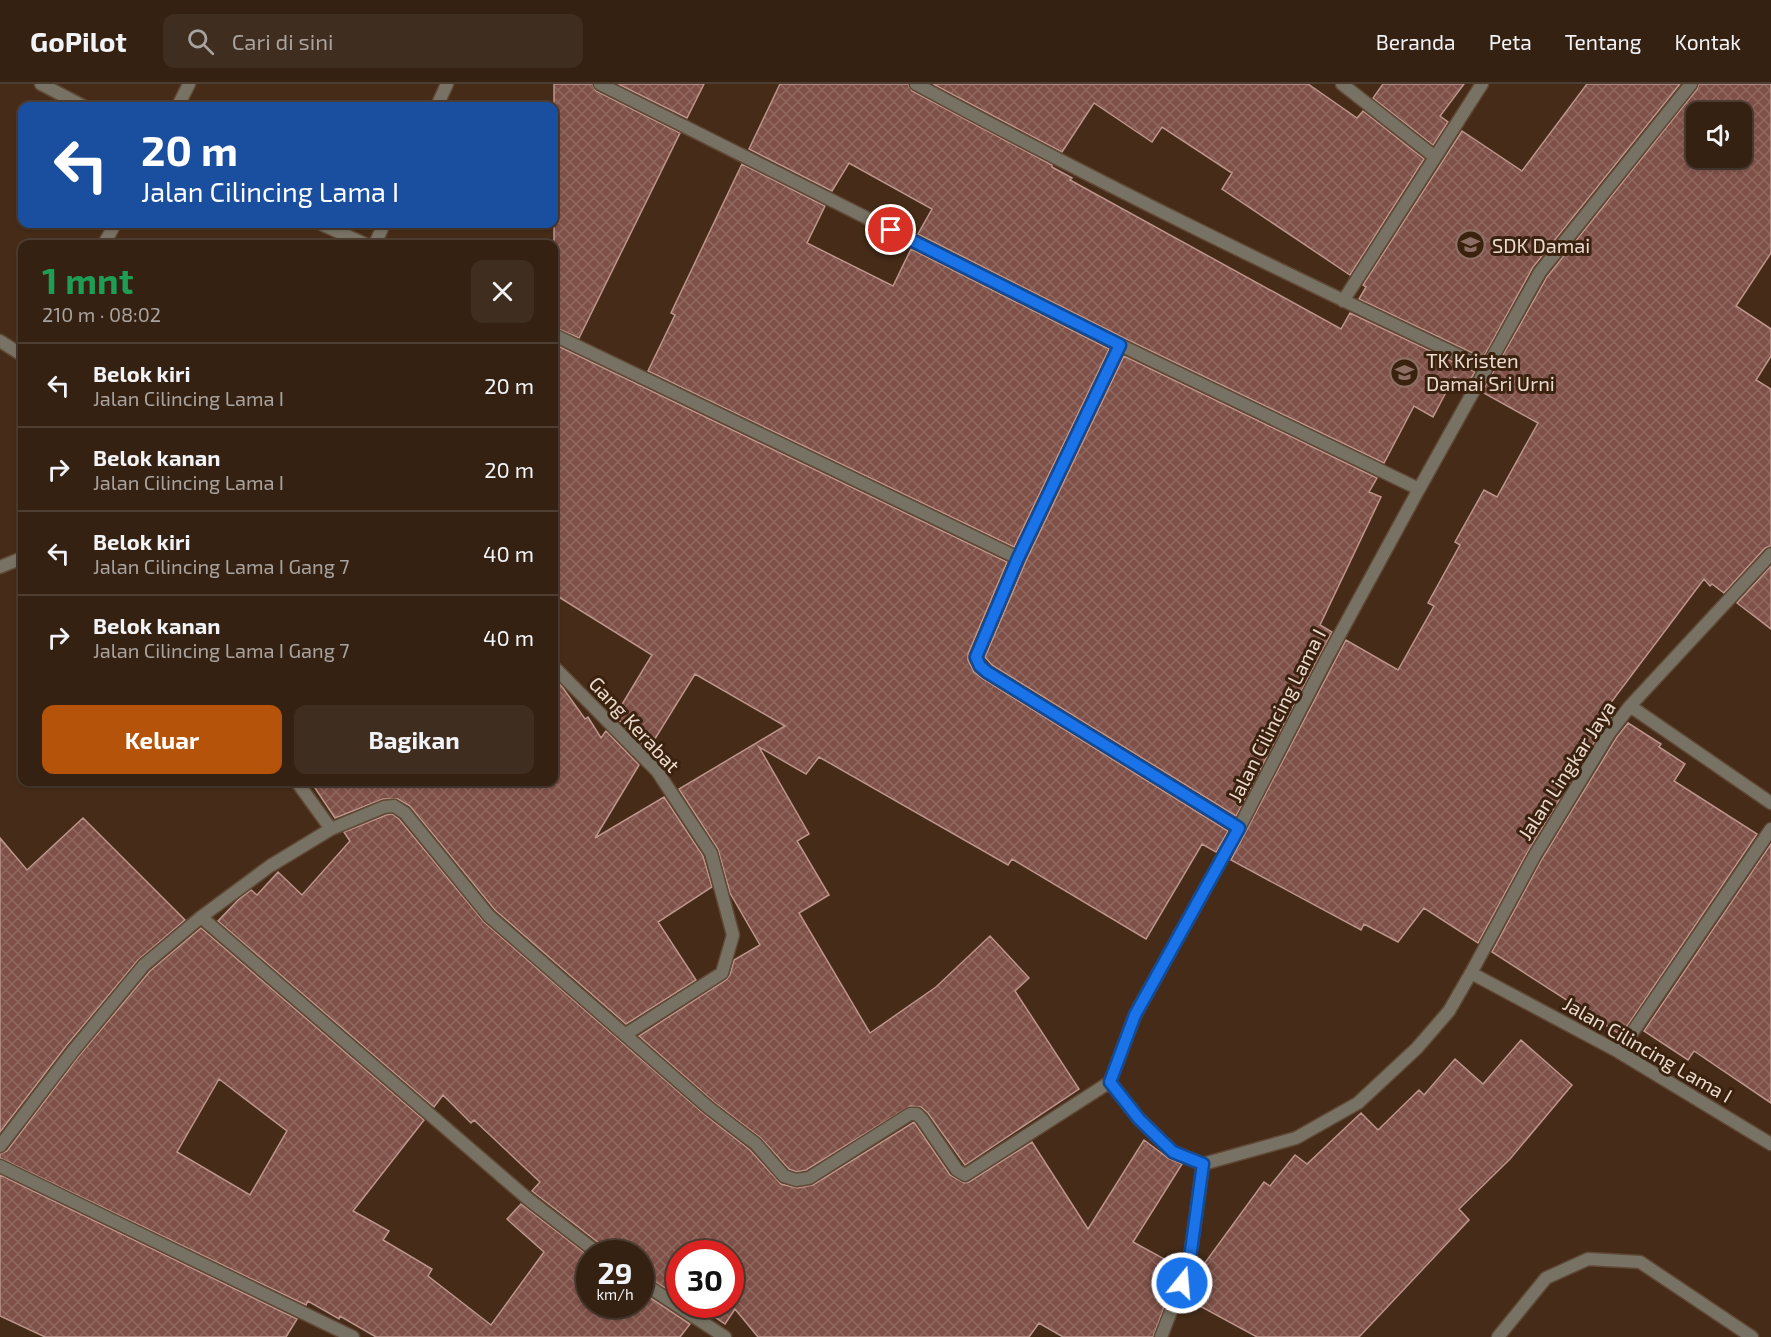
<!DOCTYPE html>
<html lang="id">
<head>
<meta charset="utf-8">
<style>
  :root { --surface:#342112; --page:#3f2e20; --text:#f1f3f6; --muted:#a9a39f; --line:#4e3e32; --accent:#b45309 }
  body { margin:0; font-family:"Exo 2",sans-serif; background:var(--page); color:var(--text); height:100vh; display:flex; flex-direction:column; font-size:22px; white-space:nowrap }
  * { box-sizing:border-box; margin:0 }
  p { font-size:20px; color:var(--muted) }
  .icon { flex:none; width:33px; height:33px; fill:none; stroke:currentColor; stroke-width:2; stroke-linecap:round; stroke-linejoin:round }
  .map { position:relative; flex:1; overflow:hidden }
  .sheet { position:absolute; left:18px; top:156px; width:540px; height:546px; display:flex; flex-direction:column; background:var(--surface); border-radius:12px; box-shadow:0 2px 4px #0004,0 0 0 2px var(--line) }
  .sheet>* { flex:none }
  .banner { position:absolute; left:18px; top:18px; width:540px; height:126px; border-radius:12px; box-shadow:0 2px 4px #0004,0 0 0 2px var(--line); background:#1a4fa0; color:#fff; overflow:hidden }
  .buttons { position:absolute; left:1686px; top:18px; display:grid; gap:12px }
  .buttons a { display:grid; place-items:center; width:66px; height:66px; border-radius:12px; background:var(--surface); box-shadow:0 2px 4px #0004,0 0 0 2px var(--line); font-size:30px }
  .speed { position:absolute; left:576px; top:1156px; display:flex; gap:12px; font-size:30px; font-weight:700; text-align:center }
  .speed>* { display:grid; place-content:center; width:78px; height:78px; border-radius:50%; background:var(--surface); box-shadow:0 2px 4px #0004,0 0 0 2px var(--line); line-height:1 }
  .speed small { font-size:15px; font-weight:400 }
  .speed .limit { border:9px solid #d22; background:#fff; color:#111 }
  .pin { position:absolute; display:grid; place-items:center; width:51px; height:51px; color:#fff; margin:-26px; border:3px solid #fff; border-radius:50%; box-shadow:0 2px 6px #0007 }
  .me { position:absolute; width:66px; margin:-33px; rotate:17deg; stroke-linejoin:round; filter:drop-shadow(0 0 4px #0008) }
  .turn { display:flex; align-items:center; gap:21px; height:126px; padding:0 24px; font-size:27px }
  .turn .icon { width:78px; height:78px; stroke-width:2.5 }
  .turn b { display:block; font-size:42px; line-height:51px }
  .round { display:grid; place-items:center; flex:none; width:63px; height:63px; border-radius:12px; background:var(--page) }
  .overview { display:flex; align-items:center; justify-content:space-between; height:102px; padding:0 24px }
  h1 { font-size:36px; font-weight:700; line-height:45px; color:#1e9e55 }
  .action { display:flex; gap:12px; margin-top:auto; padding:12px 24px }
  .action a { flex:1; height:69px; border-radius:12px; background:var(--accent); color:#fff; font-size:24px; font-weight:700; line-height:69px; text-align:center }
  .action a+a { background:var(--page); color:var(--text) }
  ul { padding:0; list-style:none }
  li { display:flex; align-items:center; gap:18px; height:84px; padding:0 24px; border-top:2px solid var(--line) }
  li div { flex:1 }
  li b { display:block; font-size:22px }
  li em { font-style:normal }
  header { display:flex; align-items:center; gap:36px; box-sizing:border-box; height:84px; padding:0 30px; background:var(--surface); border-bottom:2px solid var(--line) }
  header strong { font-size:28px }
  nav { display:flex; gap:33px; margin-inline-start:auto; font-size:21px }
  .search { width:420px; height:54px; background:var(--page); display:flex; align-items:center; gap:15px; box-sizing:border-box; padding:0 21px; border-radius:12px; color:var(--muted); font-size:22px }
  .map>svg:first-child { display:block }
  .building { fill:url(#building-cross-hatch); stroke:#bd958c; stroke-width:1.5; fill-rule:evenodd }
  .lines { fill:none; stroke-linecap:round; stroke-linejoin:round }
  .lane-casing { stroke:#604835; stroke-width:15 }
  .street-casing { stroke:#604835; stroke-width:15 }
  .lane { stroke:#777263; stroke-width:12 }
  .street { stroke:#777263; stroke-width:12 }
  .route-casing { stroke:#114b97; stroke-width:15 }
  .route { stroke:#1a73e8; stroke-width:10 }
  .labels { text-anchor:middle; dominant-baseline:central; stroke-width:6; stroke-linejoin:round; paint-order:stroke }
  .poi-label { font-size:20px; fill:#ebdace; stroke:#3b220e; text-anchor:start }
  .street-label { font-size:20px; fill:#ebdace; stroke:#3b220e }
</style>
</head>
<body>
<header>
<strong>GoPilot</strong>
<div class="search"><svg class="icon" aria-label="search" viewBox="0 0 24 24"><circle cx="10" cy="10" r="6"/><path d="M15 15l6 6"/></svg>Cari di sini</div>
<nav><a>Beranda</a><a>Peta</a><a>Tentang</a><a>Kontak</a></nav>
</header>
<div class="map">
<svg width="1771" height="1253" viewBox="0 0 1771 1253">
  <defs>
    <pattern id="building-cross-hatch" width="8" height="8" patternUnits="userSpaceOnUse" patternTransform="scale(1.5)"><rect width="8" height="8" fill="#7e5047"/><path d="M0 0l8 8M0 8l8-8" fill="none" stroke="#906960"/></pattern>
  </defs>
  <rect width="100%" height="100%" fill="#462c18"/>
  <path class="building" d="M554 0H592L596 7 680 49 579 254 554 243Z
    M618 0H704L687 34Z
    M780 0H908L912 7 1052 81V83L1072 94 1070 96 1341 245 1350 229 1475 288 1468 300 1454 293 1433 333 1414 322 1384 379 1124 254 918 150 932 125 849 79 832 107 749 65Z
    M933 0H1308L1357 34 1363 27 1424 75 1350 191 1222 105 1232 89 1162 43 1152 58 1094 19 1062 68Z
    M1383 0H1464L1440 32 1448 38 1433 61 1373 14Z
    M1587 0H1680L1533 183 1483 274 1359 215 1366 203 1363 201 1462 47 1522 87Z
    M1699 0H1771V169L1736 222 1771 245V272L1756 296 1771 305V462L1765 464 1724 509 1712 500 1710 502 1704 495 1606 625 1614 630 1603 644 1528 767 1478 859 1424 824 1398 858 1364 840 1361 846 1231 776 1346 556 1398 586 1434 522 1428 519 1460 461 1455 458 1484 406 1497 413 1538 339 1482 308 1547 193 1697 5ZM1696 28H1742V74H1696Z
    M742 80 825 122 807 159 893 202 911 165 1109 265 1014 463 648 287 675 231 671 229Z
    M554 260 1007 478 968 570V576L974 588 983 595 1228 747 1216 768 1202 760 1146 855 1012 775 1008 781 819 673 806 690 759 663 809 750 797 757 829 811 799 829 870 949 936 903 990 852 1029 894 1015 907 1079 1005 965 1081 928 1029 921 1023 910 1022 806 1086 797 1088 789 1085 761 1054 714 1018 639 952 726 896 730 891 734 876 760 861 730 809 718 765 679 705 785 642 695 590 648 666 615 632 652 571 554 510Z
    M1124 272 1377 394 1369 408 1381 413 1320 541 1332 548 1236 732 992 581 985 573 1026 477Z
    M1771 482V545L1737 519Z
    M554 594 563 604 585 635 588 633 601 654 606 647 639 681 595 754 664 713 703 772 712 803 658 838 696 896 626 940 495 826 410 722 398 715H383L335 734 311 698H554Z
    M1628 639 1661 660 1659 663 1685 680 1674 697 1757 750 1621 951 1492 868 1542 775 1617 653Z
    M392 730 399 735 484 838 704 1030 750 1066 781 1100 797 1104 813 1101 914 1038 950 1091 964 1099 969 1098 1032 1058 1088 1145 1144 1056 1168 1074 1182 1080 1133 1158 1179 1183 1153 1253H1063L1039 1239 1029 1253H758L735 1225 725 1240 701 1224 699 1226 691 1221H730V1170H680V1213L640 1189V1170H607L604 1163 532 1107 540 1098 474 1036 471 1039 443 1011 434 1023 218 837 238 816 251 806 257 811 278 788 302 811 350 757 344 748 386 731Z
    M83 734 185 836 138 876 66 962 0 1048V754L27 786Z
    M1771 760V1019L1694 967 1688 976 1644 947Z
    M201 844 424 1036 353 1127 389 1147 383 1156 432 1185 428 1192 491 1241 544 1168 507 1135 521 1120 590 1173V1221H640V1207L690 1240 680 1253H376L340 1232 339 1235 308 1217 306 1221 0 1074V1070L7 1067 79 972 150 887ZM219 995 287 1047 250 1111 177 1068Z
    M1521 956 1572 1001 1510 1075 1459 1125 1469 1136 1359 1253H1257L1185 1214 1191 1198 1264 1098 1270 1102 1295 1071 1307 1080 1361 1029 1378 1046 1419 1006 1424 1011 1455 975 1483 1000Z
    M0 1091 297 1235 286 1253H45L0 1232Z"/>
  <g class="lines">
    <defs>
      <path id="lane" d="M1498 1253 1546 1194 1588 1175 1640 1178 1752 1253"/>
      <path id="street" d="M41 0 83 22
        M600 0 1120 261 1419 405 1328 572 1239 744 1135 931 1110 998 1139 1035 1173 1068 1203 1080 1296 1054 1358 1019 1417 964 1449 927 1471 889 1619 968 1771 1060
        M916 0C1102 101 1293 193 1485 284
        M1342 0 1435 73
        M178 22 189 0
        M437 22 447 0
        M321 140 365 160
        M104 160 115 140
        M375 160 384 140
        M1343 217 1482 0
        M554 251 1018 474
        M0 257 22 271
        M1120 261 1018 474 976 573 980 582 987 588 1239 744
        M1419 405 1540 188 1691 0
        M0 483 22 474
        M554 583 657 687 711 769 733 851 722 889 626 950
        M1630 622 1771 719
        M297 698 331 745
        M201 833 528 1115 599 1170
        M1471 889 1535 771 1610 648 1630 622 1771 470
        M1619 968 1771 745
        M0 1062 73 967 144 881 201 833 270 782 331 745 384 723 394 722 405 729 489 832 709 1024 756 1060 784 1092 796 1096 809 1094 910 1030H917L922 1035 957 1086 965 1091 1110 998
        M0 1082 353 1253
        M640 1197 725 1253
        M1161 1253 1189 1181 1203 1080"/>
    </defs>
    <use href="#lane" class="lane-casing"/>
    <use href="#street" class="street-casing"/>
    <use href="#lane" class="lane"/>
    <use href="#street" class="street"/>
  </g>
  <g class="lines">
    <defs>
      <path id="route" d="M891 146 1120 261 1018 474 976 573 980 582 987 588 1239 744 1135 931 1110 998 1139 1035 1173 1068 1203 1080 1189 1181 1182 1199"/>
    </defs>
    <use href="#route" class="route-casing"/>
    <use href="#route" class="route"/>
  </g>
  <defs>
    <symbol id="school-ring" viewBox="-11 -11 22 22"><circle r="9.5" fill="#3b220e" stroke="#8d6e63" stroke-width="1.5"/><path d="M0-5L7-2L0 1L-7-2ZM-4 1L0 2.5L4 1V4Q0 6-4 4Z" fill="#8d6e63"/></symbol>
  </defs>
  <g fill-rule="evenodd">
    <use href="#school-ring" x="1454" y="144" width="33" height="33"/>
    <use href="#school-ring" x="1388" y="272" width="33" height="33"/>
  </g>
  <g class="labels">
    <g class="poi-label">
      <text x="1492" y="161">SDK Damai</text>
      <text x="1426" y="276">TK Kristen<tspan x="1426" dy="23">Damai Sri Urni</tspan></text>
    </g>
    <g class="street-label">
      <text transform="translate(1276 631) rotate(-63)">Jalan Cilincing Lama I</text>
      <text transform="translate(635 640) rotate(47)">Gang Kerabat</text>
      <text transform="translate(1566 686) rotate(-57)">Jalan Lingkar Jaya</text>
      <text transform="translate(1648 965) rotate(30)">Jalan Cilincing Lama I</text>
    </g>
  </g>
</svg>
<div class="buttons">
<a><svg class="icon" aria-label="sound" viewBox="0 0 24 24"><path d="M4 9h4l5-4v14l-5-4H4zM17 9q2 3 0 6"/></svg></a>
</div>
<div class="speed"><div>29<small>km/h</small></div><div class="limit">30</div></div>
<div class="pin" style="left:891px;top:146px;background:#d93025"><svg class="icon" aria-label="arrive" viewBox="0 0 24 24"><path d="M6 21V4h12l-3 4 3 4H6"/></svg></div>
<svg class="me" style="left:1182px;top:1199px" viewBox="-20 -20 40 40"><circle r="17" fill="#1a73e8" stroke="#fff" stroke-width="3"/><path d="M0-11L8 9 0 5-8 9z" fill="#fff"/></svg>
<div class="banner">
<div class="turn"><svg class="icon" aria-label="left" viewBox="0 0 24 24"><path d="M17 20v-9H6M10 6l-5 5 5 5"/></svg><div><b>20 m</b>Jalan Cilincing Lama I</div></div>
</div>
<section class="sheet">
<div class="overview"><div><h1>1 mnt</h1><p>210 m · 08:02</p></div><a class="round"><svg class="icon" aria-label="close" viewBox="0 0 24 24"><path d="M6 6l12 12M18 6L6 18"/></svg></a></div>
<ul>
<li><svg class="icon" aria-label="left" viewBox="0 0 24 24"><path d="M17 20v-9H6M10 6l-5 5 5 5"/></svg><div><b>Belok kiri</b><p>Jalan Cilincing Lama I</p></div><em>20 m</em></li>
<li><svg class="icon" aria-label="right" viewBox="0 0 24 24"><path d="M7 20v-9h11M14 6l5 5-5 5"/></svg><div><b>Belok kanan</b><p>Jalan Cilincing Lama I</p></div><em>20 m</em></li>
<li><svg class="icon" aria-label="left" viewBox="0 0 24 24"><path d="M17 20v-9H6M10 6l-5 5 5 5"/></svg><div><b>Belok kiri</b><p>Jalan Cilincing Lama I Gang 7</p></div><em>40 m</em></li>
<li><svg class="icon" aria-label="right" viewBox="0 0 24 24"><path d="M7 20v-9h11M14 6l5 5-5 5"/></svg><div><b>Belok kanan</b><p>Jalan Cilincing Lama I Gang 7</p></div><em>40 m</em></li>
</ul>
<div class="action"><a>Keluar</a><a>Bagikan</a></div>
</section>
</div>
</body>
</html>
